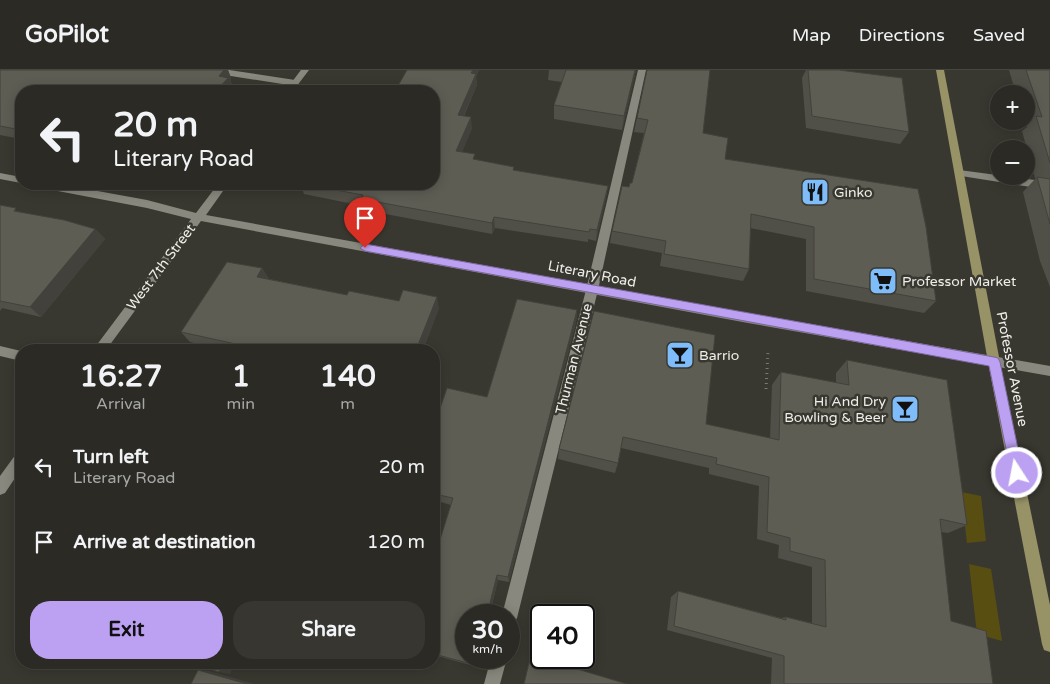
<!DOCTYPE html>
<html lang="en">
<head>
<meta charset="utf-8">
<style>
  :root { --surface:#2b2a24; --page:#373631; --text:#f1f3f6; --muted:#a6a7a6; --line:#474641; --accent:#bca0f2 }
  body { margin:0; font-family:"Varela Round",sans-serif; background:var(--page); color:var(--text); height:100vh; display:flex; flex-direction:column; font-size:19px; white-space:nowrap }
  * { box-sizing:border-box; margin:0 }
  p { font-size:16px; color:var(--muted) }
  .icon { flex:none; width:28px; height:28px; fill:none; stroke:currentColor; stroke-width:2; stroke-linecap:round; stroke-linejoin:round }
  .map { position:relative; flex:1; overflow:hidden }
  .sheet { position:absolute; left:15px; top:274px; width:425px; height:325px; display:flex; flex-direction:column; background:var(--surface); border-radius:20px; box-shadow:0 2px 12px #0003,0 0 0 1px var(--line) }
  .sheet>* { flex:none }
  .banner { position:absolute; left:15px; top:15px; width:425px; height:105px; border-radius:20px; box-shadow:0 2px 12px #0003,0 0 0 1px var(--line); background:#2b2a24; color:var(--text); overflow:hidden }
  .tools { position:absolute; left:990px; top:15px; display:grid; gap:10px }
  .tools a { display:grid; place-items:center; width:45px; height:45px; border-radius:50%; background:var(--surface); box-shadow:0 2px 12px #0003,0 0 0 1px var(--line); font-size:25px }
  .speed { position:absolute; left:455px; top:534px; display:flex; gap:10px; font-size:25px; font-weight:700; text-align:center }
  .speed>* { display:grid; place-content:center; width:65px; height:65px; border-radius:50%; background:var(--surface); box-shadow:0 2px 12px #0003,0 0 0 1px var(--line); line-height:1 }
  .speed small { font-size:12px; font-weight:400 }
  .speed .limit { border:2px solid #111; border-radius:8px; background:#fff; color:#111 }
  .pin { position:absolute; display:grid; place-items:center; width:42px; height:42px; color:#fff; margin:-51px -21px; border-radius:50% 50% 50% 0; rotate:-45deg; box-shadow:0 0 5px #0007 }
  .pin .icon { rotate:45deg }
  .me { position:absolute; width:55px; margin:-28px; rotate:349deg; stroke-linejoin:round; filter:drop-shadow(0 0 4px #0008) }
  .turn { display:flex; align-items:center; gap:18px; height:105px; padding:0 15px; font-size:22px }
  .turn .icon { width:65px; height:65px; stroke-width:2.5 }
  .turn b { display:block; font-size:35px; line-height:42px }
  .eta { display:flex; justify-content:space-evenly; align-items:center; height:85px; text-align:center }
  .eta b { font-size:30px; font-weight:700; line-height:35px }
  .primary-button { display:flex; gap:10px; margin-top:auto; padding:10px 15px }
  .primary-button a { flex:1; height:58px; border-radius:20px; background:var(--accent); color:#111; font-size:20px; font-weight:700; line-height:58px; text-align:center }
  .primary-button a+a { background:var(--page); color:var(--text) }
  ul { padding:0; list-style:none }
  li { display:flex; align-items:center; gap:15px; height:75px; padding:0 15px }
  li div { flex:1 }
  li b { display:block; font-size:19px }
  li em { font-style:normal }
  header { display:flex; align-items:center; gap:30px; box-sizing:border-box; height:70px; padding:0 25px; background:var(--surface); border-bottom:1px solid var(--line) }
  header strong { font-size:24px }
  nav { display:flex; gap:28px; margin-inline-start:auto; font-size:18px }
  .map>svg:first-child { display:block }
  .green { fill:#594e12 }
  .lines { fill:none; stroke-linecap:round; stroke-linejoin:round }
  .path { stroke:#7a7972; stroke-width:3; stroke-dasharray:1 4; stroke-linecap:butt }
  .lane { fill:#89887e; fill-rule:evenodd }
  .street { fill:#89887e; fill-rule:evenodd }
  .secondary { fill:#989267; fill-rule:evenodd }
  .wall { fill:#515048 }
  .shaded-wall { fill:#42413b }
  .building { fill:#5e5d54; stroke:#42413b }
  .route { fill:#bca0f2; stroke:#7a689d }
  .labels { text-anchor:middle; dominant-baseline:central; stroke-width:5; stroke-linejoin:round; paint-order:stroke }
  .poi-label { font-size:14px; fill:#efeee9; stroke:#393830; text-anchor:start }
  .street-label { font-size:14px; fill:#efeee9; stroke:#393830 }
</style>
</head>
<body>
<header>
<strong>GoPilot</strong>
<nav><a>Map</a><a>Directions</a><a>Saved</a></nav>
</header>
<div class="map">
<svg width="1050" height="614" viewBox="0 0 1050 614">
  <rect width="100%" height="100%" fill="#393830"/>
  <path class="green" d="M961 422 981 426 986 471 967 473Z
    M969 494 991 499 1002 571 977 564Z"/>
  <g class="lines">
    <path class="path" d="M766 319 768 282"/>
    <path class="lane" d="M208 0H229L295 10 299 13 295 16 212 3Z
      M638 0H646L598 220 517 548 514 553 509 556V545H502L586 220Z
      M959 100 1050 112V120L955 105V101Z
      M0 276 21 281V291L0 286Z
      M491 588H507L500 614H484Z"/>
    <path class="street" d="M301 0H309L293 21H285Z
      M0 103 21 107V113L0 109Z
      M37 114H59L147 130 196 143 218 114H228L206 145 748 243 1050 296V306L748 253 201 151 106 280H93L191 149 147 138 42 118Z
      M21 382V399L5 423 0 425V406L16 384Z"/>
    <path class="secondary" d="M936 0H944L1000 292 1050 535V582L1044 580 1042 574 988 292Z"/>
  </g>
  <path class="wall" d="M0 0H228L231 8 230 10 234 18 21 21V69L0 65Z
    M407 0H479L476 7 477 15 464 46 472 58 462 82 475 90 514 97V101L608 116 606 127 596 171 588 169V172L495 158 492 164 364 140 363 136 304 124 300 114H434Z
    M549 0H636L622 60 554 49V35L562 12 548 10Z
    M647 0 725 89 936 231 924 243 806 221V169L750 158 749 199 743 211 660 196 662 183 610 173 612 161 629 117 632 113 644 63 634 62Z
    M806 0H839L909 62 900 74 806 58 802 8Z
    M1009 0H1050V217L1040 191 1023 122 1036 108H1035L1022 61 1027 57 1025 51H1026V24H1016Z
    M0 135 20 142 95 159 105 169 41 247 2 238 0 241Z
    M262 198 269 209 347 225 399 231 439 238 423 280H225L190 272 181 262Z
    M577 240 576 252 509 512 498 510 477 597 434 585V489L451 435 434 430V356L487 327Z
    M594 241 706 354 770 368 772 315 781 302 836 313V303L847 290 967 455 948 463 941 462 951 551 993 614H771L772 588 667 560 671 527 678 521 781 548 786 547 812 553V497L778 488 779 475 757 469 759 416 709 404V398L621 378 618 393 615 403 558 389 559 379Z"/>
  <path class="shaded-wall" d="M224 0H228L231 8 230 10 234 18 231 21H216L219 6Z
    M473 0H479L476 7 477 15 459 56 458 45Z
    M635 0H636L622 60 624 46Z
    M471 47 472 58 458 92 456 81Z
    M608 116 606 127 596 171 597 160Z
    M494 147 495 158 492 164V153Z
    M95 159 105 169 41 247 30 237Z
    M262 198 269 209 257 207Z
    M437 227 439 238 423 280H416Z
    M577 240 576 252 509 512 508 507Z
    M497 505 498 510 489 545H487Z
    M477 588H479L477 597 475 595Z
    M223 592H235L230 604 219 602Z
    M198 600 209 601 254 614H247Z"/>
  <path class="building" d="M0 0H224L219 6 228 8 216 21H21V60L0 56Z
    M407 0H473L471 3 476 4 458 45 471 47 456 81 475 84 473 89 514 97 513 100 608 116 597 160 590 159 589 162 494 147 492 153 361 129 363 125 303 114H434V21H395Z
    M566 0H635L624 46 554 35Z
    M647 0H710L703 63 728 68 725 89 918 119 926 157 936 231 814 209V157L751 144 749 199 664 184 666 171 612 161 622 116 629 117 630 113H632L648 50 637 48Z
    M808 0H839L902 8 909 62 812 46Z
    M1026 0H1050V93L1036 46 1042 47Z
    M1037 107 1050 109V154Z
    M0 135 16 138 14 141 64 150 95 159 30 237 0 231Z
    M227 192 262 198 257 207 347 225 349 221 399 231 403 220 437 227 416 280H371L365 279 364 280H263L181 262Z
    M517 229 577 240 508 507 497 505 487 545H466V588H477L475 595 434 584V489L453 428 434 424V356L447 318 487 327Z
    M594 241 715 265 706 354 779 370 781 302 849 315 847 290 947 310 967 455 940 449 951 551 986 561 993 614H784V586L674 556 678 521 786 550V547L826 557 825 490 790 481V468L767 462 769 407 716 394 717 388 623 367 618 393 559 379Z
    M531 584 541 588 627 614H524Z
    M184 592H223L219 602Z
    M198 600 247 614H191Z"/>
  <path class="route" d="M365 174 994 287 998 288 1000 292 1023 403 1021 407 1017 409 1012 407 1011 403 989 296 365 181 360 178Z"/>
  <defs>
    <symbol id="restaurant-square" viewBox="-11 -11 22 22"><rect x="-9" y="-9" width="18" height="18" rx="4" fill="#7fbdfa" stroke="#393830"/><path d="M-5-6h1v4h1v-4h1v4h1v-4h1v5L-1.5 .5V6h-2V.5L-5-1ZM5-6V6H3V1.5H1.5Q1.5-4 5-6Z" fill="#111"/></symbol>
    <symbol id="supermarket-square" viewBox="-11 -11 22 22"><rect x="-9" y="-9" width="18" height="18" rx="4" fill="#7fbdfa" stroke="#393830"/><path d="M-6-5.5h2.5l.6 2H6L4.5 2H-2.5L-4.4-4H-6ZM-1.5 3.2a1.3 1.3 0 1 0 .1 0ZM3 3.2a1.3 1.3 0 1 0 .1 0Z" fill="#111"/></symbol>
    <symbol id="bar-square" viewBox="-11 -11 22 22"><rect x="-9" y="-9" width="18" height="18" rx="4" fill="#7fbdfa" stroke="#393830"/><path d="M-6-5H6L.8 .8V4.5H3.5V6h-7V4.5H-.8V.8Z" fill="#111"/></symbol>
  </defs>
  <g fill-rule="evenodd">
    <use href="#restaurant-square" x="799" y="106" width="32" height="32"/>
    <use href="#supermarket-square" x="867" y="195" width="32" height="32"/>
    <use href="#bar-square" x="664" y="269" width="32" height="32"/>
    <use href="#bar-square" x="889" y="323" width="32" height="32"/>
  </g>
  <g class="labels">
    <g class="poi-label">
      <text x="834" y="122">Ginko</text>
      <text x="902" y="211">Professor Market</text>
      <text x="699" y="285">Barrio</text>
      <text x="886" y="331" text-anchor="end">Hi And Dry<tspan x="886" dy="16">Bowling &amp; Beer</tspan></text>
    </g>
    <g class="street-label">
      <text transform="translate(161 197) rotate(-53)">West 7th Street</text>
      <text transform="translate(592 204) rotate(11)">Literary Road</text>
      <text transform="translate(574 289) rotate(-76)">Thurman Avenue</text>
      <text transform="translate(1012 299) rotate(79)">Professor Avenue</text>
    </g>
  </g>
</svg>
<div class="tools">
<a>+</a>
<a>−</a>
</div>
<div class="speed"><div>30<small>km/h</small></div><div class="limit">40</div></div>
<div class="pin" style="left:365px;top:178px;background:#d93025"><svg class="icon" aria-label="arrive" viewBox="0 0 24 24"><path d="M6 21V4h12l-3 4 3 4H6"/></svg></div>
<svg class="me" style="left:1017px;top:403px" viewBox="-20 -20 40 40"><circle r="17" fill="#bca0f2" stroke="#fff" stroke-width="3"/><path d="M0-11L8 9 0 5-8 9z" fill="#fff"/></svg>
<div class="banner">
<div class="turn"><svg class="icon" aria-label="left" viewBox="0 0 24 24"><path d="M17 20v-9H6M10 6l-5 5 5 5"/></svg><div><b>20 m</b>Literary Road</div></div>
</div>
<section class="sheet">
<div class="eta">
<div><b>16:27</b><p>Arrival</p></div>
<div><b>1</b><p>min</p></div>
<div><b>140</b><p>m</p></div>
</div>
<ul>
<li><svg class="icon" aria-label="left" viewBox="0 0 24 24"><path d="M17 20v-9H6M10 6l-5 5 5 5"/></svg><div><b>Turn left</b><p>Literary Road</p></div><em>20 m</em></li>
<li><svg class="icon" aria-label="arrive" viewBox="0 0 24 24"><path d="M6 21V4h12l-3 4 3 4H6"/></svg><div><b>Arrive at destination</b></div><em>120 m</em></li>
</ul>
<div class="primary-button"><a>Exit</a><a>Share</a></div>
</section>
</div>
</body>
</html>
